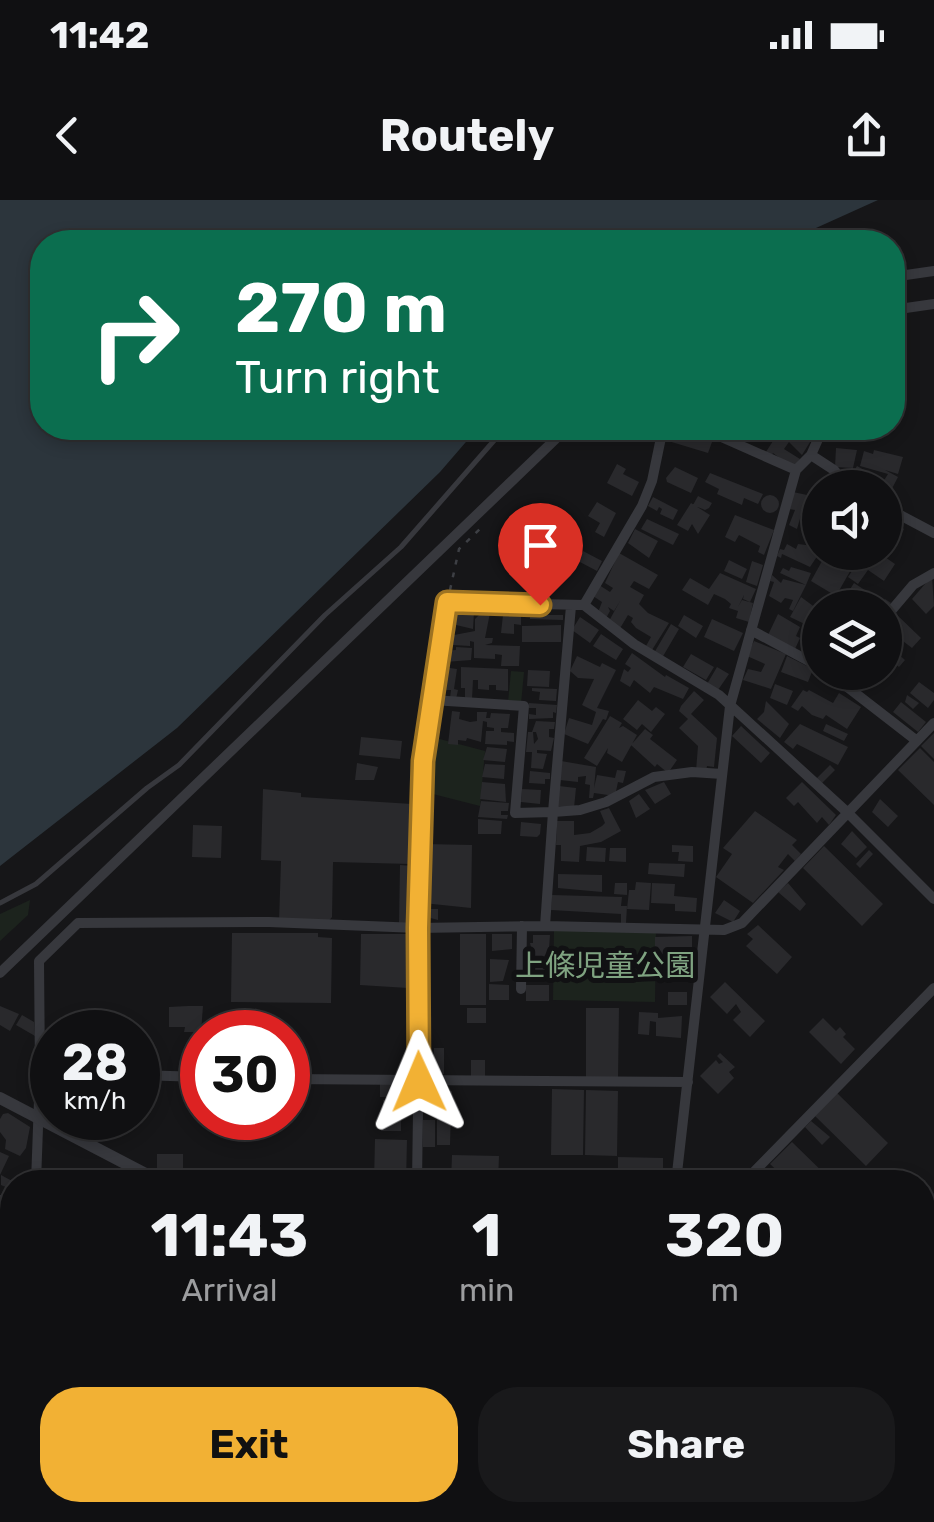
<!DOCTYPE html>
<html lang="en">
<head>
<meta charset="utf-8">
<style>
  :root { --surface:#101012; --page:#19191b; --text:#f1f3f6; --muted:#9c9d9f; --line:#303032; --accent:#f2b134 }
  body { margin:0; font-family:Rubik,"Noto Sans JP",sans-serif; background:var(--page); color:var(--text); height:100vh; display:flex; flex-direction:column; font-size:38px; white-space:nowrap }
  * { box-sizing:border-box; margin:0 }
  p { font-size:32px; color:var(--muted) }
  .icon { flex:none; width:55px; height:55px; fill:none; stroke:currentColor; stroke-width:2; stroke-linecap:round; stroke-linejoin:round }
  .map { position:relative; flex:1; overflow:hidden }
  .details { position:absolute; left:0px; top:970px; width:935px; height:352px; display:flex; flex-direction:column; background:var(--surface); border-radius:40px 40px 0 0; box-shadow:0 5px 15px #0003,0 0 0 2px var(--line) }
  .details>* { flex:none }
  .hud { position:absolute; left:30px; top:30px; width:875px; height:210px; border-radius:40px; box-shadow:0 5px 15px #0003,0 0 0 2px var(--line); background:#0b6e4f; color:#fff; overflow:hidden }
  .buttons { position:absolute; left:802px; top:270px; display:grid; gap:20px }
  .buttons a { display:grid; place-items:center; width:100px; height:100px; border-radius:50%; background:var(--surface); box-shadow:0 5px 15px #0003,0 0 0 2px var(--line); font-size:50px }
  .speed { position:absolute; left:30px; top:810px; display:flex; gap:20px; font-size:50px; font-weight:700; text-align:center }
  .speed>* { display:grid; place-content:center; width:130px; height:130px; border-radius:50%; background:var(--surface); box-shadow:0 5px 15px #0003,0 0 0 2px var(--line); line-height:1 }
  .speed small { font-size:25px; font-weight:400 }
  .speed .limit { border:15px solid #d22; background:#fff; color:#111 }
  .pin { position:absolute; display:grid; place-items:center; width:85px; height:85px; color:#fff; margin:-102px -42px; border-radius:50% 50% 50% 0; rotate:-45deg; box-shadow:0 0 10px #0007 }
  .pin .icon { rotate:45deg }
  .me { position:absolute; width:110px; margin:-55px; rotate:359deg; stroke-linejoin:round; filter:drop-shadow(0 0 8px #0008) }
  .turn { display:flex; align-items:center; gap:35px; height:210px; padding:0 40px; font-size:45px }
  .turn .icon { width:130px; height:130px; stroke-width:2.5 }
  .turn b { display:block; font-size:70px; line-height:85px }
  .eta { display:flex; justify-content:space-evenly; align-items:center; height:170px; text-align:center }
  .eta b { font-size:60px; font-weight:700; line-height:70px }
  .primary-button { display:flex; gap:20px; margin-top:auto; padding:20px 40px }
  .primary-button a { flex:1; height:115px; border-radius:40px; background:var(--accent); color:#111; font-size:40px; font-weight:700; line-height:115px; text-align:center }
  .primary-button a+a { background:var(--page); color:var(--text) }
  .status { display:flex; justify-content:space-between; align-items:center; height:70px; padding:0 50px; background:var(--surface); direction:ltr }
  .status svg { height:28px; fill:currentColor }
  header { display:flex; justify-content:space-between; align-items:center; height:130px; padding:0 40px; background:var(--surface); font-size:45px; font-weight:700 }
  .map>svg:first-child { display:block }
  .built { fill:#222225 }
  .green { fill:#1c231d }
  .water { fill:#2c353c }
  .building { fill:#29292c }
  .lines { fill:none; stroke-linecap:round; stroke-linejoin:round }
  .path { stroke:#3d3f44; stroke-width:2.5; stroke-dasharray:5 8; stroke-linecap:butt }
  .service { stroke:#37383d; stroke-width:5 }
  .minor { stroke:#37383d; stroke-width:10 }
  .tertiary { stroke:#37383d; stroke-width:12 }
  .route-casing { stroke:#9d7322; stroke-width:25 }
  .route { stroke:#f2b134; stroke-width:18 }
  .labels { text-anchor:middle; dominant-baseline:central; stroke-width:10; stroke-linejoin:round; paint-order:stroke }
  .park-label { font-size:30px; fill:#7fa381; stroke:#111113 }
</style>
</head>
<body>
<div class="status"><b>11:42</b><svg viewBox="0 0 49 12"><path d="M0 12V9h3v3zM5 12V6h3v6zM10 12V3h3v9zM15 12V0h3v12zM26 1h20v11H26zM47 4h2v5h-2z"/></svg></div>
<header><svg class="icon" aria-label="back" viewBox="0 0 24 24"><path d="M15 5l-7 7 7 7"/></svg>Routely<svg class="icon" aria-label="share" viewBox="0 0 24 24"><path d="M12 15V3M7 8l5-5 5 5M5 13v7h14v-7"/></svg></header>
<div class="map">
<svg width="934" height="1322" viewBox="0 0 934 1322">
  <rect width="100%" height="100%" fill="#161618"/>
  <path class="built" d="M0 1010 12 1015V1310H84L77 1322H0Z"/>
  <path class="green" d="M511 471 524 472 521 504 508 502Z
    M432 537 485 551 480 606 425 592Z
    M30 700 28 715 0 741V714Z
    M554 729 656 731 655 802 553 800Z"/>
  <path class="water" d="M0 0H878L785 42H42V228H478L440 272 177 528 0 666Z"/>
  <path class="building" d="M670 228 712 242 708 253 665 240Z
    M742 228H807L805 230 815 234 802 255 789 242 784 249 800 259 794 269 773 253 770 258 764 255 773 241 765 236 761 242 757 240 760 235Z
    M836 248 857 250 853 268 835 267Z
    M874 250 903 257 898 274 885 270 898 277 885 302 886 284 883 282 888 274 860 266 864 251 873 254Z
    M617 264 626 269 623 274 639 282 632 296 607 283Z
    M857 266 871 274 863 288 847 283Z
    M675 267 698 278 691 293 667 282 666 278Z
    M710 273 763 294 758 304 744 298 742 305 717 294 719 289 705 282Z
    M793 292 807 295 797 329 789 325 795 310 789 309Z
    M761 304a9 9 0 1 1 18 0a9 9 0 1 1-18 0Z
    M698 296 712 303 709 308 705 310 693 305Z
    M653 297 678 310 673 320 660 314 662 309 659 307 657 311 648 306Z
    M820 297V327L802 315 810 300 817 303Z
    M597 302 616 313 604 337 595 332 600 323 588 316Z
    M691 303 710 315 698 334 692 324 688 331 677 325Z
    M735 315 774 330 764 355 758 352 760 346 739 335 735 342 725 337Z
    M885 317 904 329 897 343 885 336Z
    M647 319 679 334 673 345 641 329Z
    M635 329 658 341 649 358 628 343Z
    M787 344 796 349 798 344 806 345 820 352 810 367 782 354 781 358 777 356 780 349 784 350Z
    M583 351 602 361 597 371 578 361Z
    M827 352H861L836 396 811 381Z
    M865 352 879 353 895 364 884 381 868 370 858 384 848 377Z
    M619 353 658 375 649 389 634 381 630 387 644 395 639 404 648 413 669 423 652 450 646 446 651 437 636 428 631 422 633 418 628 415 619 430 609 421 620 401 614 411 608 407 610 411 605 420 597 415 602 402 593 396 599 385 610 392 613 388 605 383Z
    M729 360 747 369 742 379 724 371Z
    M752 361 763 365 757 386 746 382Z
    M791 367 811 373 806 385 780 373 783 368 789 371Z
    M720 373 756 389 750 402 743 399 744 395 738 407 742 400 753 403 749 422 736 418 738 411 729 408 731 404 725 399 714 394 708 405 682 390 690 378 709 389Z
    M772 375 781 383 783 379 806 385 793 411 789 409 793 400 785 398 781 403 769 396 774 382 770 381Z
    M932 376 934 406 926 414 912 399Z
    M854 383 883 402 885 399 891 403 887 408H855L847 402 844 407 840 405Z
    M801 397 820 411V444L808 437 813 428 790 417Z
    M457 411 474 412 473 429 456 425 455 433H448L451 420H457Z
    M481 413H490L485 438H493L492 443 485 445 520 446 519 466H501L502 455 495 454V459L474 458V442L470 441V446L453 445 454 435 475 431V419Z
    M895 413 921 438 912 448 891 432 889 434 885 431V420Z
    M506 414 521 415V425L514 424V434L501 433 503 415Z
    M778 414 800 427 796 436 800 438 795 449 768 435Z
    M530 415H563V420L530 419Z
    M684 415 703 426 696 438 678 426Z
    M580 417 599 430 590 443 572 430Z
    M712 419 743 433 734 451 704 437Z
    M671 424 679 429 662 458 654 453Z
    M561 425V442H522V426Z
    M601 434 623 449 616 460 593 446Z
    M754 441 786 454 771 489 743 480 748 469 761 472 765 464 747 456Z
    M814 443 820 447V464L806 453Z
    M456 447 472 448 471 460 445 462V451L456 450Z
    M632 453 665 477 666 475 689 488 683 499 654 487 650 493 634 480 630 487 620 481 624 469 628 472 631 468 625 464Z
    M897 453 905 460 899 467 891 460Z
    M691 454 714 467 706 480 683 467Z
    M577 456 600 467 602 463 616 470 597 508 609 511 606 520 603 519 588 544 564 534 569 518 592 525 596 512 582 505 594 479 578 478 570 471Z
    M787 456 813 469 808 482 781 472Z
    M443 467 457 469 454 489 458 490 456 499 450 498 451 490H439Z
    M461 467 508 469V491L496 490V485H489V490L478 489V480H473L472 499H465V488H461Z
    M717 467 729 474 718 490 707 484Z
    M528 470 550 471 549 487 527 486Z
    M919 482 934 493V500L928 508 910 493Z
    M775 484 793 491 787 505 770 498Z
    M532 488 557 489 556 501 539 500 540 492 532 491Z
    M803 490 807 492 809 490 833 503 839 493 861 507 847 529 826 515 823 519 812 515 802 506 798 511 791 507Z
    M694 491 704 500 691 514 717 538 714 567 707 566 706 572 696 571 698 546 679 528 688 519 679 511 681 506Z
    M907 495 919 503 913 509 905 502Z
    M638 500 652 511 656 507 665 514 651 532 642 524 637 530 623 519Z
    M766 501 789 524 780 538 757 519 764 512Z
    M901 502 926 522 918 532 893 512Z
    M529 503 557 505 556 513 553 512V518L529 519V514L536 515V508H529Z
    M452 511 460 512 459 519 470 522 477 521V512H487L486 518H490L491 513 510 514 508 528H501V532L514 533V542L507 541V545L485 544 486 531H494V528L487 527V522L483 521 481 542 467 538 466 541 458 540V545L448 544Z
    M610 516 622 523 619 528 623 526 637 535 622 562 607 553 608 548 597 566 584 558Z
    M536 521 555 522 554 529H549V537L554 538 551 551 537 550V553L547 554 543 569 531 568 532 552H526L528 532H533L534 544 538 539 536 532H532Z
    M800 524 848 547 838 565 797 544 793 549 784 542Z
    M826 524 848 534 844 541 823 531Z
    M741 526 770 553 761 563 732 536Z
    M645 529 653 535 650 539 677 560 668 573 657 564 655 567 631 545Z
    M934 533V559L921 546Z
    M361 537 402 541 400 559 359 555Z
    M487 547 507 549 505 562 483 560Z
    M920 548 934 562V605L898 570Z
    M561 561 596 567 594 588 597 575 615 578 617 570 626 571 623 583 618 582 615 596 594 593 593 598H589L590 585 585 584 586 576 578 577V582L560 580Z
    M357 563 378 567 374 580H355Z
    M485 564 505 565 504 579 482 577Z
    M830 565 835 570 820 585 815 580Z
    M530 571 550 573V579H545V584L529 583Z
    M482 582 505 584 506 602 480 599Z
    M664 582 671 594 655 604 645 590Z
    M802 582 836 615 829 625 822 617 817 623 798 602 794 606 786 598Z
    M559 586 576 588 574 608 557 606Z
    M263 589 301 593V597L412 604 411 664 333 662 332 717 327 723 279 722 281 661 261 660Z
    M522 589 541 590 540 604 521 602Z
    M639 594 650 609 636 618 629 601Z
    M880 599 898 616 888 627 872 612Z
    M481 601 509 603 508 611H501V615H508L507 619 478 617Z
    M609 608 621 631 601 642 580 646 579 662 561 661V645H556L557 621H574V635L590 633 602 626 605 623 600 611Z
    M755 611 797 640 792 645 801 654 795 661 788 654 778 667 784 670 753 703 716 677 732 654 723 648Z
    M478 619 502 621 501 634H478Z
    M521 622 541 624 540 634 537 637 520 636Z
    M193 625 222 626 221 658 192 657Z
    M852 631 867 647 856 658 841 644Z
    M424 644 472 645 471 708 423 703Z
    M672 645 693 646V662L678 661 679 652H672Z
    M824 646 883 704 862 726 803 668Z
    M587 647 606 648 605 662 586 661Z
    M610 648H626V662L609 661Z
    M869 650 873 654 860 668 856 664Z
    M649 663 685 664 684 677 648 674Z
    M400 665 413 666V724H399Z
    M558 674 602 675V692L558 688Z
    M636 682 651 683 649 710 627 709 629 690H635Z
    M615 683H627V695L614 694Z
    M652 683 675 684 674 696 697 698 696 712 675 711V704L651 703Z
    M788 683 806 704 800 711 778 692Z
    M552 695 622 697 621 706H627L626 723H621V714L551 710Z
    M724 700 740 711 733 722 715 713Z
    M423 709H438V720L423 716Z
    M758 725 792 757 777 774 746 746 753 739 747 734Z
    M232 733H318V737L332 738 331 803 231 802Z
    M361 734H413L412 783H408V788L360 785Z
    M460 734H486V805H460Z
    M492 734H512V749L492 751Z
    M533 735H550L547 776 528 774 526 756H533L530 743H533Z
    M692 736V755H655V737Z
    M490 759 509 760 503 781 490 782Z
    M725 782 765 821 750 837 733 820 741 812 736 804 727 814 710 797Z
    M489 784 509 785V800H489Z
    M526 785H549V801H526Z
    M668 792H687V805H668Z
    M0 806 19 814 10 831 0 825Z
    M188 806H203L201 832H184L185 827H169V807Z
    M467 808H486V823H467Z
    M586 808H619L618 879 586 878Z
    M639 812 658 813V818L682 816 681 838 656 836V822L650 821 649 835 638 834Z
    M22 815 34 822 35 836 16 825Z
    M823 818 836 831 840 827 846 834 843 837 855 849 841 864 809 832Z
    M434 848H444V874L431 876 424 873V863L434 860Z
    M720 853 735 867 729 872 734 878 718 894 700 876 716 860 719 864 723 862 717 856Z
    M471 860H485V878L471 877Z
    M380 884H404V897H380Z
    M420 887H435V912L420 911Z
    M552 889 584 890 583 955H551Z
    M586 890 618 891 617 956 585 955Z
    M442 891H452V908H442Z
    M837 893 888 943 866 966 815 916Z
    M383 900H398V914H383Z
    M437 910H451L450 945H437Z
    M8 913 30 927 26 948 20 956 5 949 6 940 0 932V919L3 914Z
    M380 917H401V931H381Z
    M423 920H435V947H423Z
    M811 921 830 937 822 945 805 927Z
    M375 939 407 940 406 982H374Z
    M792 942 833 982H789L770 964Z
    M0 952 9 956 0 975Z
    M157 954H183V973L157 972Z
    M452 955 499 956 498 982H451Z
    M618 957 663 958V982H618Z
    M1 975 12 981V994L8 993 10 989 1 985Z
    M0 1022 12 1029V1052L0 1045Z
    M4 1071 12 1075V1126L0 1119V1078Z
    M170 1310 183 1315 184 1322 165 1321Z
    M303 1310H325L327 1313 308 1322Z
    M415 1310H462L459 1322 414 1321Z
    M465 1310 494 1314 493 1322H461Z
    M541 1310H595L592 1322Z
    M597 1310H605L634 1318 632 1322H596Z
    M227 1312 233 1313 243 1322H221Z"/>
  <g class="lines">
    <path class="path" d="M450 390 459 349 484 325"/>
    <path class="service" d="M0 703 36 684 147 588 179 565 325 415 401 347 505 228
      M0 1137 12 1144"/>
    <path class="minor" d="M892 77 934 71
      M892 110 934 104
      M701 228 796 270
      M811 255 834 270 849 288
      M885 307 934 333
      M584 405 634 444 719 495 848 613 934 699
      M571 406 553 612 580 610 606 602 654 577 692 572 722 574
      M885 418 913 385 934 373
      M751 430 820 467
      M828 472 917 541
      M432 500 524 506 515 613 553 612 545 726
      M0 773 567 228
      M521 789 522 726
      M138 875 202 877
      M288 879 688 882
      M36 982 40 873 39 761 78 723 269 722 418 728 545 726 724 730 742 723 934 523
      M417 982 423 561 447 402 584 405 642 306 652 281 663 228
      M676 982 730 506 796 270 811 255 823 228
      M744 982 934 788
      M0 1000 12 1006
      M922 1016 934 1005
      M922 1160 934 1161
      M246 1310 265 1322
      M494 1310 535 1322
      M211 1322 218 1310
      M404 1322 406 1310
      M637 1322 639 1310"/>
    <path class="tertiary" d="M0 898 161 982
      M922 1050H934"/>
  </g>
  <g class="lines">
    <defs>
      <path id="route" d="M419 882 418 728 423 561 447 402 540 405"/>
    </defs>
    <use href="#route" class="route-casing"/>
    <use href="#route" class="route"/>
  </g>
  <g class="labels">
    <g class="park-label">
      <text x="605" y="766">上條児童公園</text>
    </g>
  </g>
</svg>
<div class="buttons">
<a><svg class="icon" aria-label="sound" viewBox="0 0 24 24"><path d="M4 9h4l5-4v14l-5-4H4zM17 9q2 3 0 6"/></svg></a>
<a><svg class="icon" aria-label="layers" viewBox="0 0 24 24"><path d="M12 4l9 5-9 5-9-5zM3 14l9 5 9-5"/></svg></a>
</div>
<div class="speed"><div>28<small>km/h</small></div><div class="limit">30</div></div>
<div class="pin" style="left:540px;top:405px;background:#d93025"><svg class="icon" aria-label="arrive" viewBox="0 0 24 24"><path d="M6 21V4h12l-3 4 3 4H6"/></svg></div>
<svg class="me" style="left:419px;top:882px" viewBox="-20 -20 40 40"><path d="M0-17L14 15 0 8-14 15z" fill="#f2b134" stroke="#fff" stroke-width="4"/></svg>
<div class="hud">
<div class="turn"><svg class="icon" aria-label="right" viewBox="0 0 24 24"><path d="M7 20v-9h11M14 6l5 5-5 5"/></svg><div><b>270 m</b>Turn right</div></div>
</div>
<section class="details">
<div class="eta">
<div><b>11:43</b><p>Arrival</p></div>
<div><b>1</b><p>min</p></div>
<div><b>320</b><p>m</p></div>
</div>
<div class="primary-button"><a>Exit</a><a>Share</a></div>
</section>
</div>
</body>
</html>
